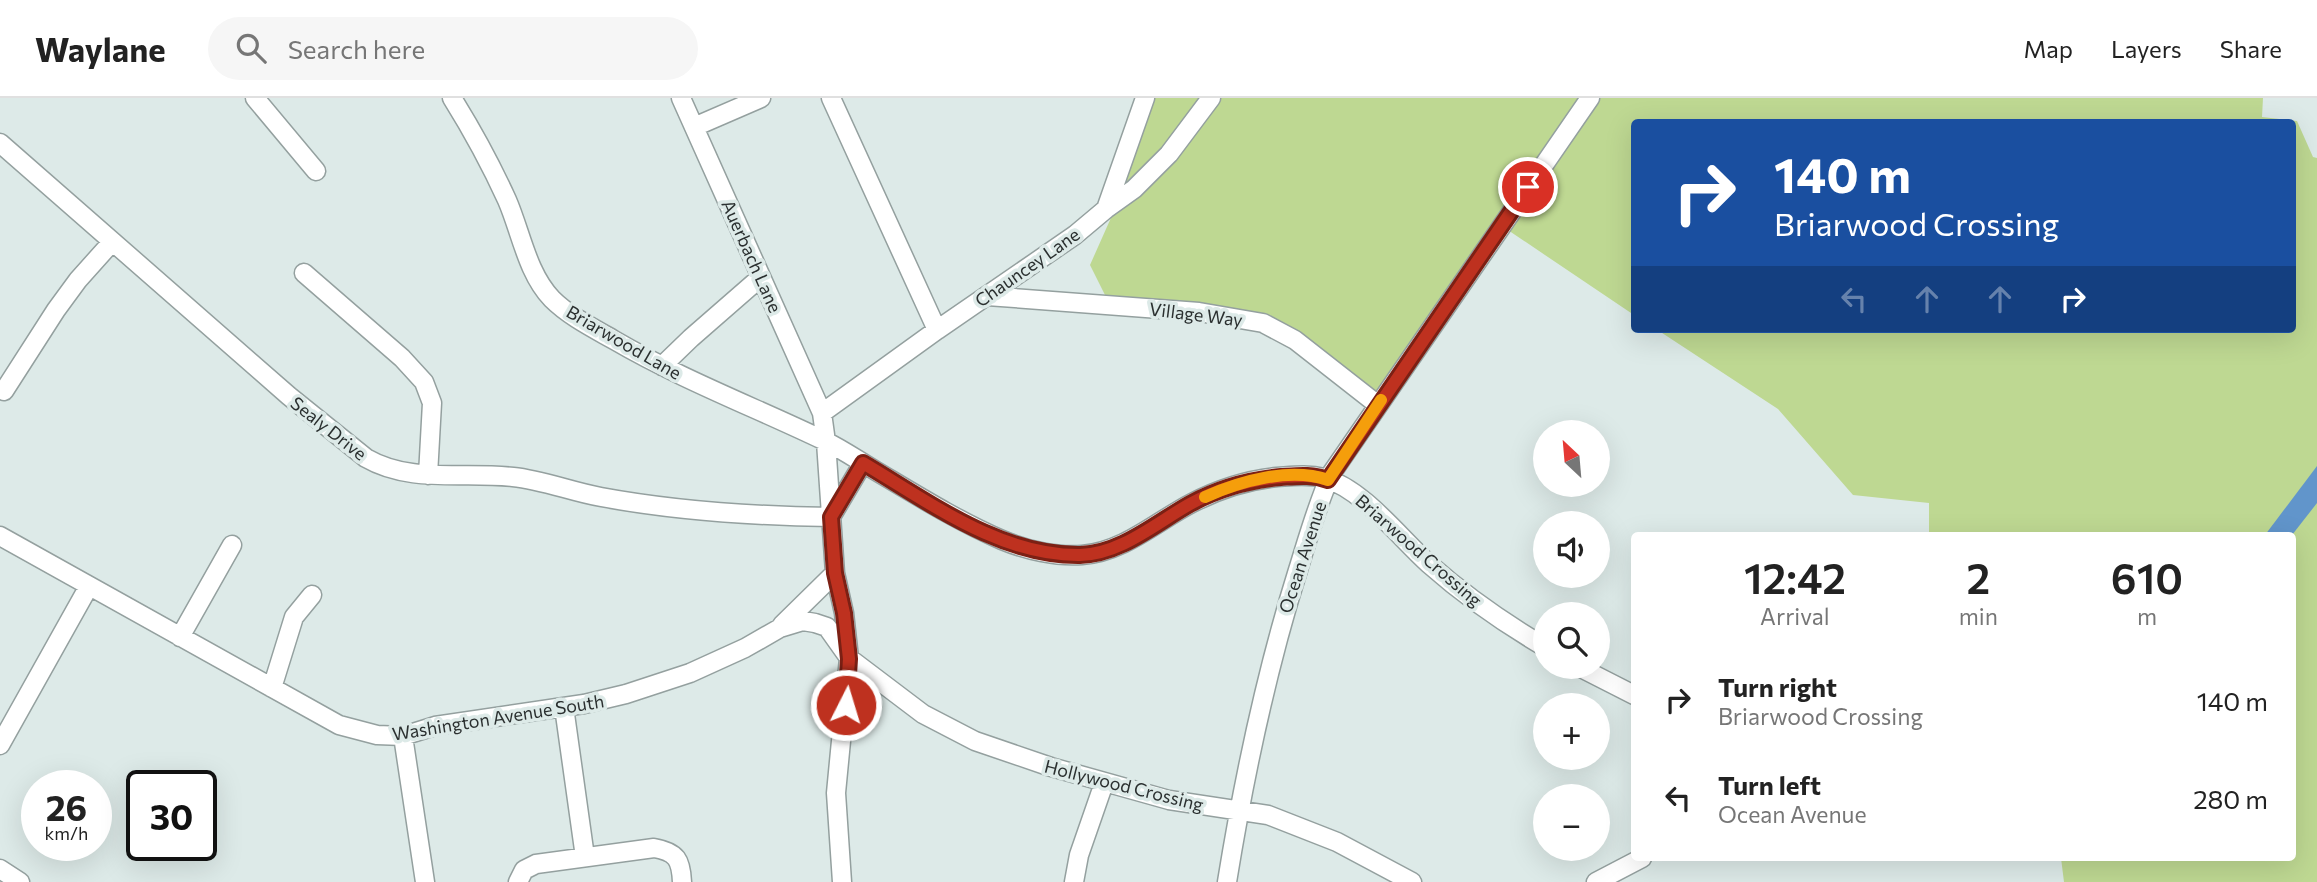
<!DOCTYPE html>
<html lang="en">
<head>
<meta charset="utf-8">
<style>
  :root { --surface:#fff; --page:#f6f6f6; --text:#222; --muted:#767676; --line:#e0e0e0 }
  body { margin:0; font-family:Commissioner,sans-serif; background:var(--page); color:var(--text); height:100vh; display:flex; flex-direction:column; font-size:26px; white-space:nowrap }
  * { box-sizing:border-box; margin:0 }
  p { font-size:23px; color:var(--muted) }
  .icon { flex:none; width:38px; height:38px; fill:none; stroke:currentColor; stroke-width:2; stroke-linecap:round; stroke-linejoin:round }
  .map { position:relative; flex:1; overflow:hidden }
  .panel { position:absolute; left:1631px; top:434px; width:665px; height:329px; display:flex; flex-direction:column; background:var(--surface); border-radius:7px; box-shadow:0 7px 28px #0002 }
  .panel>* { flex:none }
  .top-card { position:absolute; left:1631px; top:21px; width:665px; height:214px; border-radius:7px; box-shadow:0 7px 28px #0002; background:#1a4fa0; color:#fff; overflow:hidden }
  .needle { width:46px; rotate:334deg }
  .controls { position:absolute; left:1533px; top:322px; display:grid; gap:14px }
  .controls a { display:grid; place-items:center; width:77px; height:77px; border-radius:50%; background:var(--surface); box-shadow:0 7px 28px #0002; font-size:35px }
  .speed { position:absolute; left:21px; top:672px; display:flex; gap:14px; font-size:35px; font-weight:700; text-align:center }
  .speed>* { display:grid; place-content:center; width:91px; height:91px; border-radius:50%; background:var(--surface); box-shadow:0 7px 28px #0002; line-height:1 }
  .speed small { font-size:18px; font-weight:400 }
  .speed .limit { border:4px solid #111; border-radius:10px; background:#fff; color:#111 }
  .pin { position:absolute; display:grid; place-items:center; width:60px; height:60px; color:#fff; margin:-30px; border:4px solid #fff; border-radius:50%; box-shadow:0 2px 7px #0007 }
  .me { position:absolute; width:77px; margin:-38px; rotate:5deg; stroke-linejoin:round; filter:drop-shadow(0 0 5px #0008) }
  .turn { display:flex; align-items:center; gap:24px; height:147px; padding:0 28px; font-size:32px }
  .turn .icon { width:91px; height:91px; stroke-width:2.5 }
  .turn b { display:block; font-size:49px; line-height:60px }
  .lanes { display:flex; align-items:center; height:66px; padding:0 28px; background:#0003; justify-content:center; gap:35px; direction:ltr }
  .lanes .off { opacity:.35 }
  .eta { display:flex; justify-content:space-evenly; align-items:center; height:119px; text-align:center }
  .eta b { font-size:42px; font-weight:600; line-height:49px }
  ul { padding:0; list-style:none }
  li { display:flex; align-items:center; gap:21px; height:98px; padding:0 28px }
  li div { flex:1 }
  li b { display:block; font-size:26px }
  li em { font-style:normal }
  header { display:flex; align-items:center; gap:42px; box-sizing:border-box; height:98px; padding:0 35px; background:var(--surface); border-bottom:2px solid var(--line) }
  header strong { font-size:33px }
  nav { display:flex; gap:38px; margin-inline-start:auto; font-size:24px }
  .search { width:490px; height:63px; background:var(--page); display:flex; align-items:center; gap:18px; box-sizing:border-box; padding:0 24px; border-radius:38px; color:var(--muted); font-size:26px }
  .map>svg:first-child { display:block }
  .green { fill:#bed892 }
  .water { fill:#6195cb }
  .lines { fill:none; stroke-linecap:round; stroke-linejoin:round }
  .minor-casing { stroke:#94a09f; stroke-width:21 }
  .minor { stroke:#fff; stroke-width:18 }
  .route-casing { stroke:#7c2014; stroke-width:18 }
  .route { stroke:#be311f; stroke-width:12 }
  .slow { stroke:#f59e0b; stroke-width:12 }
  .labels { text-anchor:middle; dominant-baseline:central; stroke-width:7; stroke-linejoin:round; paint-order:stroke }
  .street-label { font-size:18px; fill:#2b3030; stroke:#ddeae8 }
</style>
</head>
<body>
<header>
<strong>Waylane</strong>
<div class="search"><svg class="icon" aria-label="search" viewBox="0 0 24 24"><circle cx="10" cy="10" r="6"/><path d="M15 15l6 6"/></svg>Search here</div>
<nav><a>Map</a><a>Layers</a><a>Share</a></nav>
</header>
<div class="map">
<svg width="2317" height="784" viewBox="0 0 2317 784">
  <rect width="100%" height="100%" fill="#ddeae8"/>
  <path class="green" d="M1152 0H2263L2262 19 2297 23 2313 59 2317 60V784H2064L2061 760H2292V438L1929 437V405L1853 397 1778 311 1656 231H2292V24H1634V217L1496 124 1377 299 1272 218 1105 197 1090 167 1122 95Z"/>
  <path class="water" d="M2317 368V405L2292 437H2265Z"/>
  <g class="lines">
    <defs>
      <path id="minor" d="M255 0 316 73
        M452 0C472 32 491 67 507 102 521 134 527 175 552 201 569 218 593 230 614 242 681 281 754 309 823 342 842 351 859 363 876 373 918 398 958 423 1002 442 1026 452 1056 459 1082 457 1124 454 1157 423 1192 405 1219 391 1246 382 1277 379 1293 378 1308 376 1324 380 1363 391 1399 439 1429 466 1464 497 1504 525 1545 549
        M681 0 822 315 826 344 835 475 844 515 849 560 836 695 842 784
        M831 0 937 232
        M694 29 761 0
        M0 45 289 298 366 360C411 386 463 373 513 379 543 382 572 394 601 399 677 413 753 418 831 419
        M1106 111 1145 0
        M304 175 402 260 424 284 432 305 428 377
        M987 198 1199 214 1263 225 1295 242 1378 307
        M662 268 691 240 761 179
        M4 293 56 212 78 182 112 144
        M822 315 937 232 1075 137 1106 111 1134 91 1169 56 1211 0
        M831 419 863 365
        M0 438 339 627 377 637 403 638 435 628 584 606 626 596 690 575 745 550 780 530 803 523 815 525 827 529 849 560 923 616 975 643 1051 669 1169 702 1268 717 1337 744 1412 784
        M782 527 835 475
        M180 539 232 447
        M1579 569 1634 597
        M272 590 294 519 312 497
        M564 609 585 759
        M403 638 425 784
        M0 647 89 488
        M0 771 20 784
        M518 784 524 772 536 766 654 750C677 754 681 762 682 784
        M1074 784 1079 757 1104 685
        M1227 784C1244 679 1266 574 1298 472 1308 440 1317 407 1331 376L1590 0
        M1596 784 1642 760"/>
    </defs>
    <use href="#minor" class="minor-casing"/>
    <use href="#minor" class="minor"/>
  </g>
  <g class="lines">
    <defs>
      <path id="route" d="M846 607 849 561 844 515 835 475 831 419 863 365C929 404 1000 458 1080 457 1121 456 1156 425 1190 406 1219 390 1248 382 1281 379 1297 378 1312 376 1328 382L1528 89"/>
    </defs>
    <use href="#route" class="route-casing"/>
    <use href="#route" class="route"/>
    <path class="slow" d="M1205 399C1240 383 1290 369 1328 382L1381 302"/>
  </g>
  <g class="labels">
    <g class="street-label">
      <text transform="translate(752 158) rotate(66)">Auerbach Lane</text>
      <text transform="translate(1027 169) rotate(-35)">Chauncey Lane</text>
      <text transform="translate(1196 216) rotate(7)">Village Way</text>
      <text transform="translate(624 244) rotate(30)">Briarwood Lane</text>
      <text transform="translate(329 330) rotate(38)">Sealy Drive</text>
      <text transform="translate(1419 452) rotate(41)">Briarwood Crossing</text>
      <text transform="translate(1302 459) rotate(-72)">Ocean Avenue</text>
      <text transform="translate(498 619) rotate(-9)">Washington Avenue South</text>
      <text transform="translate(1124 687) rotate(14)">Hollywood Crossing</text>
    </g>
  </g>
</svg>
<div class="controls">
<a><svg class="needle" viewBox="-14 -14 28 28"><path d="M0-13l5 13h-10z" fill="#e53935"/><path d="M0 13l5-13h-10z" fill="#767676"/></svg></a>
<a><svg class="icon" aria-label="sound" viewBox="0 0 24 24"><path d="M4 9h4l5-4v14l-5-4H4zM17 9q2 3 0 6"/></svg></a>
<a><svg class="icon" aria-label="search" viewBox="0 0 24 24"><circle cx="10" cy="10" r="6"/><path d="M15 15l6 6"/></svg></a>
<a>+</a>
<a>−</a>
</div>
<div class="speed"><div>26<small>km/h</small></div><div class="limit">30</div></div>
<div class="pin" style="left:1528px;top:89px;background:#d93025"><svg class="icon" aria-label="arrive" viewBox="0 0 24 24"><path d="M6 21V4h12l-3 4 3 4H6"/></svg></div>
<svg class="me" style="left:846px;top:607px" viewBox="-20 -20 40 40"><circle r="17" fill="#be311f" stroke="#fff" stroke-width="3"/><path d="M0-11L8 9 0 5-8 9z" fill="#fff"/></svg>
<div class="top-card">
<div class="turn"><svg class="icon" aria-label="right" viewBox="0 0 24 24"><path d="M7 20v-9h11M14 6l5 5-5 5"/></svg><div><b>140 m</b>Briarwood Crossing</div></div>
<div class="lanes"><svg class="icon off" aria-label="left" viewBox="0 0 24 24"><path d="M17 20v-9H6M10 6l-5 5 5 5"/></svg><svg class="icon off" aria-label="ahead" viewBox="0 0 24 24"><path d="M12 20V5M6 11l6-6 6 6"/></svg><svg class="icon off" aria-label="ahead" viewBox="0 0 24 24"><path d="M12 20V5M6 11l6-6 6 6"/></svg><svg class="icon" aria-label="right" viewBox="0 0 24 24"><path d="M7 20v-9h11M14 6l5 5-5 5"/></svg></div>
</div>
<section class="panel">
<div class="eta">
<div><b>12:42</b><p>Arrival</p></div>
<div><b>2</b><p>min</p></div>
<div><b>610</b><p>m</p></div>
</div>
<ul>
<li><svg class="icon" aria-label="right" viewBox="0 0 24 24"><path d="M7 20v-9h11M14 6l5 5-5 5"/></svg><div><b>Turn right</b><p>Briarwood Crossing</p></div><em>140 m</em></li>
<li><svg class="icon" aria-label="left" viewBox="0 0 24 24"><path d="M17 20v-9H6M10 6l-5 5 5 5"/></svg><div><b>Turn left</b><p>Ocean Avenue</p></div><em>280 m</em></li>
</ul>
</section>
</div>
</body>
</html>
